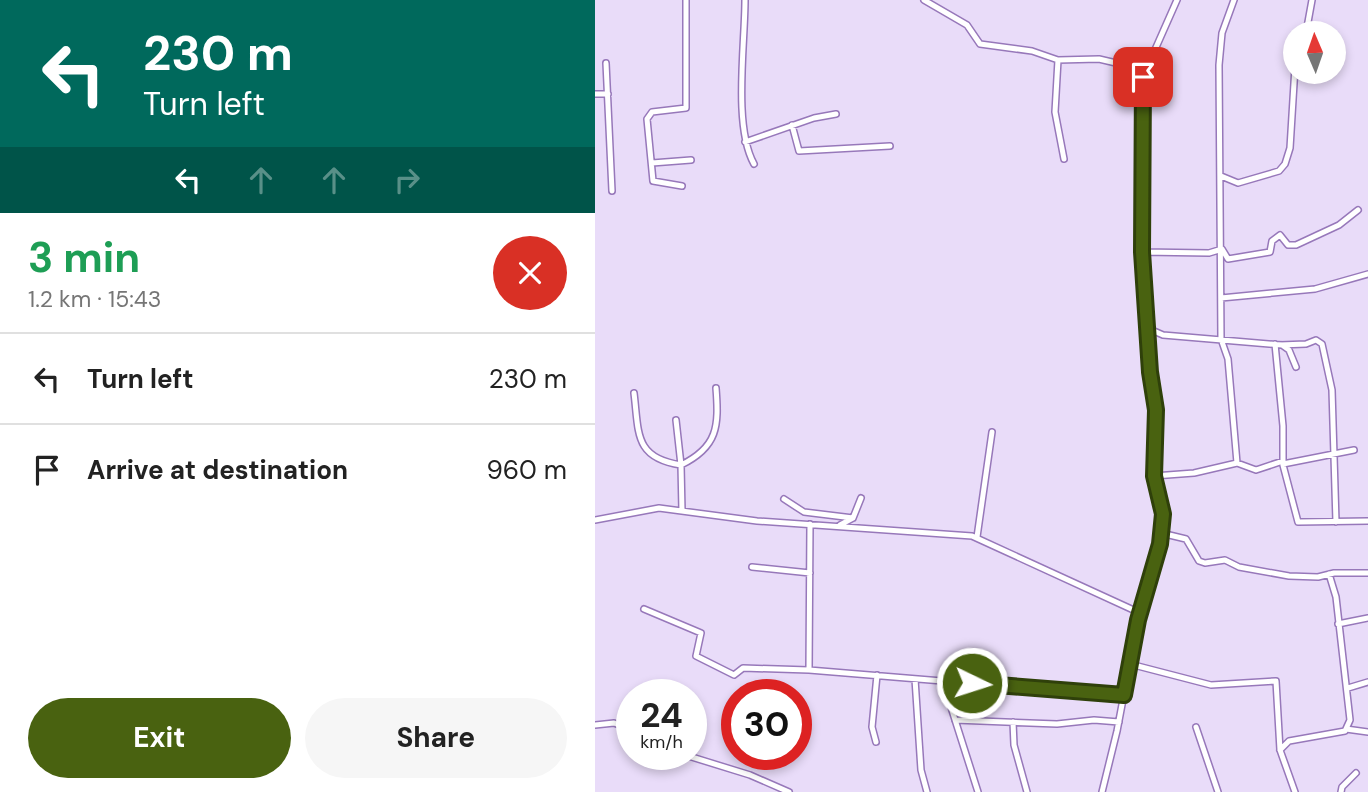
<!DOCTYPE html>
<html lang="en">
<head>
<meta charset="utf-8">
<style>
  :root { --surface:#fff; --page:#f6f6f6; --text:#222; --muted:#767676; --line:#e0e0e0; --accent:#496210 }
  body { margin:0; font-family:"DM Sans",sans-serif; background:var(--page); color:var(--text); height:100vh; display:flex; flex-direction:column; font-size:26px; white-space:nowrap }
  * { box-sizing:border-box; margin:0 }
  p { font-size:23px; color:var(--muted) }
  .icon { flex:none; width:38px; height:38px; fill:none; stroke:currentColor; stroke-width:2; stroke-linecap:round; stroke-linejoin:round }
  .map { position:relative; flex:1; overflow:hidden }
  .side { display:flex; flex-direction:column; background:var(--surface); width:595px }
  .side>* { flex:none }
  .top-card { background:#00695c; color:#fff; overflow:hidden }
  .needle { width:46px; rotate:358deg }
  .tools { position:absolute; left:688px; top:21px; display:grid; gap:14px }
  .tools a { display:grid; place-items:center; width:63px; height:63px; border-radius:50%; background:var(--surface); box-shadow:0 4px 10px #0003; font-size:35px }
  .speed { position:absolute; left:21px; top:679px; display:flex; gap:14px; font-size:35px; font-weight:700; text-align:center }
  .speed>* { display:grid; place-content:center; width:91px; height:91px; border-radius:50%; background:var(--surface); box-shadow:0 4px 10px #0003; line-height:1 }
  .speed small { font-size:18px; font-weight:400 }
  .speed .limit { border:10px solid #d22; background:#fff; color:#111 }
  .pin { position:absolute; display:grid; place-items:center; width:60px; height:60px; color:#fff; margin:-30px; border-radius:14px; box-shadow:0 4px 10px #0006 }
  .me { position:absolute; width:77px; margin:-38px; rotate:94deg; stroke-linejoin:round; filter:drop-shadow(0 0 5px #0008) }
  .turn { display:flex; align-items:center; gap:24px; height:147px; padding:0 28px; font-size:32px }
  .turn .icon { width:91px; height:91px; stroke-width:2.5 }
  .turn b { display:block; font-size:49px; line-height:60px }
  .lanes { display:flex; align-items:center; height:66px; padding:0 28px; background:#0003; justify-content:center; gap:35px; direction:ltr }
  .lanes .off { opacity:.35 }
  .round { display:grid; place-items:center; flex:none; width:74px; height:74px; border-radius:37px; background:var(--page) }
  .headline { display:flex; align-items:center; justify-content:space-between; height:119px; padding:0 28px }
  h1 { font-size:42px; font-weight:700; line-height:52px; color:#1e9e55 }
  .button { display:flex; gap:14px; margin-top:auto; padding:14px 28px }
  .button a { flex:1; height:80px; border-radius:42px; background:var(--accent); color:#fff; font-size:28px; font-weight:700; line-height:80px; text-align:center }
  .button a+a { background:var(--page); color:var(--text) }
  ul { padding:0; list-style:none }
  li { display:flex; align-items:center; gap:21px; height:91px; padding:0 28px; border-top:2px solid var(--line) }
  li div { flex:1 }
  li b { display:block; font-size:26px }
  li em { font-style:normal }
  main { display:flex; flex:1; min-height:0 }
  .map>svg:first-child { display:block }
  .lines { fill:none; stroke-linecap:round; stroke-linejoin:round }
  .street-casing { stroke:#9778ba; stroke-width:8 }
  .street { stroke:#fff; stroke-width:5 }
  .route-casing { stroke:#2f400a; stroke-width:18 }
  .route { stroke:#496210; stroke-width:12 }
</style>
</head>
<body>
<main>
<section class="side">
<div class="top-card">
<div class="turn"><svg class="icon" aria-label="left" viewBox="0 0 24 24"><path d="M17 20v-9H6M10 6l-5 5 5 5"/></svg><div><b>230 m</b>Turn left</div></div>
<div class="lanes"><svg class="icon" aria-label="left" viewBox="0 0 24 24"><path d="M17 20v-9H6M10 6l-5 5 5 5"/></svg><svg class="icon off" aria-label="ahead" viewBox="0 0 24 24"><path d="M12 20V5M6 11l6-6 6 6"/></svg><svg class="icon off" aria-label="ahead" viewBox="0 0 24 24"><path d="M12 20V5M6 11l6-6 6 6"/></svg><svg class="icon off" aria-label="right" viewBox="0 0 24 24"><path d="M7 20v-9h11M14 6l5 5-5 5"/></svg></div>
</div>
<div class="headline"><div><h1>3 min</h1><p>1.2 km · 15:43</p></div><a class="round" style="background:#d93025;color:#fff"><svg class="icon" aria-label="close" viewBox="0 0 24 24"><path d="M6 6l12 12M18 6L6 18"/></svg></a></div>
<ul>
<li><svg class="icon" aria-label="left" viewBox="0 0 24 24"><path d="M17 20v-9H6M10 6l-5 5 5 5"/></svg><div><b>Turn left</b></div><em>230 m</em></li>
<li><svg class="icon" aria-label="arrive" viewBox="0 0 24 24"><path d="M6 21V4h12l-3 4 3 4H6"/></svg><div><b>Arrive at destination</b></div><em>960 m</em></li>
</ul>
<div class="button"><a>Exit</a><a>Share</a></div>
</section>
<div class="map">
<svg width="773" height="792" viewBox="0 0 773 792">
  <rect width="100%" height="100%" fill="#e9dcf9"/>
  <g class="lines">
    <defs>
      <path id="street" d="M150 0C150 45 138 126 159 164
        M329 0 372 25 385 44 437 51 463 60 504 59 551 70 582 0
        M711 33 717 0
        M463 60 460 112 469 159
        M11 63 17 191
        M0 94H13
        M197 125 204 151 295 146
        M150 142 219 118 241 114
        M57 163 96 160
        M626 176 643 183 684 171 690 164 695 148 700 67
        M87 186 58 181 52 119 57 112 91 108V0
        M547 252 614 253 627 249 633 259 675 252 677 241 685 235 693 245H701L744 225 763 210
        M626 298 720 289 773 274
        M552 328 568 335 687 345 694 350 701 367
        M685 345 711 344 721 340 727 344 737 390 741 522
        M39 393C44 433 39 458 86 465L81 420
        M642 463 661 470 688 461V426L680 344
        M688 464 759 450
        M688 465 703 522 773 521
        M559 476 599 473 642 463 633 359 626 339 624 65 627 33 639 0
        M189 499 209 512 258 518
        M87 511 86 465C123 447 124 426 121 388
        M0 520 64 508 162 521 377 536 545 613
        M215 524 214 670 529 696
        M245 525 258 518 266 498
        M566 533 591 539 604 561 610 563 630 560 644 567 694 576 723 577 739 573H773
        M382 537 397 432
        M157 567 215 573
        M49 609 106 633 101 656 139 675 148 668 214 670
        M743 624 773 618
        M535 664 616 685 681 681 685 750 700 792
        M320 679 326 770 332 792
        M354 681 355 704 383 792
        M753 688 773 682
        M360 720 462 724 499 720 524 722
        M418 722 419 745 432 792
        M0 725 19 723 37 730
        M601 727 623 792
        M751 729 773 732
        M281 742 277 727 282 675
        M685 750 694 741 750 731 755 720 741 597 734 574
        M87 754 155 775 194 792
        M507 792 522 731 543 620 565 544 567 514 559 476 561 410 555 372 547 252 546 108 551 70
        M746 792 747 787 761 773"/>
    </defs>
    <use href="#street" class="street-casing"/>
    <use href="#street" class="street"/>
  </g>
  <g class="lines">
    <defs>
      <path id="route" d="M377 683 529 695 543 620 565 544 568 514 559 476 561 410 555 372 547 252 548 77"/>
    </defs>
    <use href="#route" class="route-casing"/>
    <use href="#route" class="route"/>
  </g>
</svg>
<div class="tools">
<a><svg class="needle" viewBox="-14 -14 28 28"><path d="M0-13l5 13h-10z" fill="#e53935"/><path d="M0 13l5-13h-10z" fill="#767676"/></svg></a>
</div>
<div class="speed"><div>24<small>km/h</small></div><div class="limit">30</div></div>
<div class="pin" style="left:548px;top:77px;background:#d93025"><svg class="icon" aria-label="arrive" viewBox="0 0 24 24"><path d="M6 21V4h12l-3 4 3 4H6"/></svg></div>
<svg class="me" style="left:377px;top:683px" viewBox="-20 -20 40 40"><circle r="17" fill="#496210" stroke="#fff" stroke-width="3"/><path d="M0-11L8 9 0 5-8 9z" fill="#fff"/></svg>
</div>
</main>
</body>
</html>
